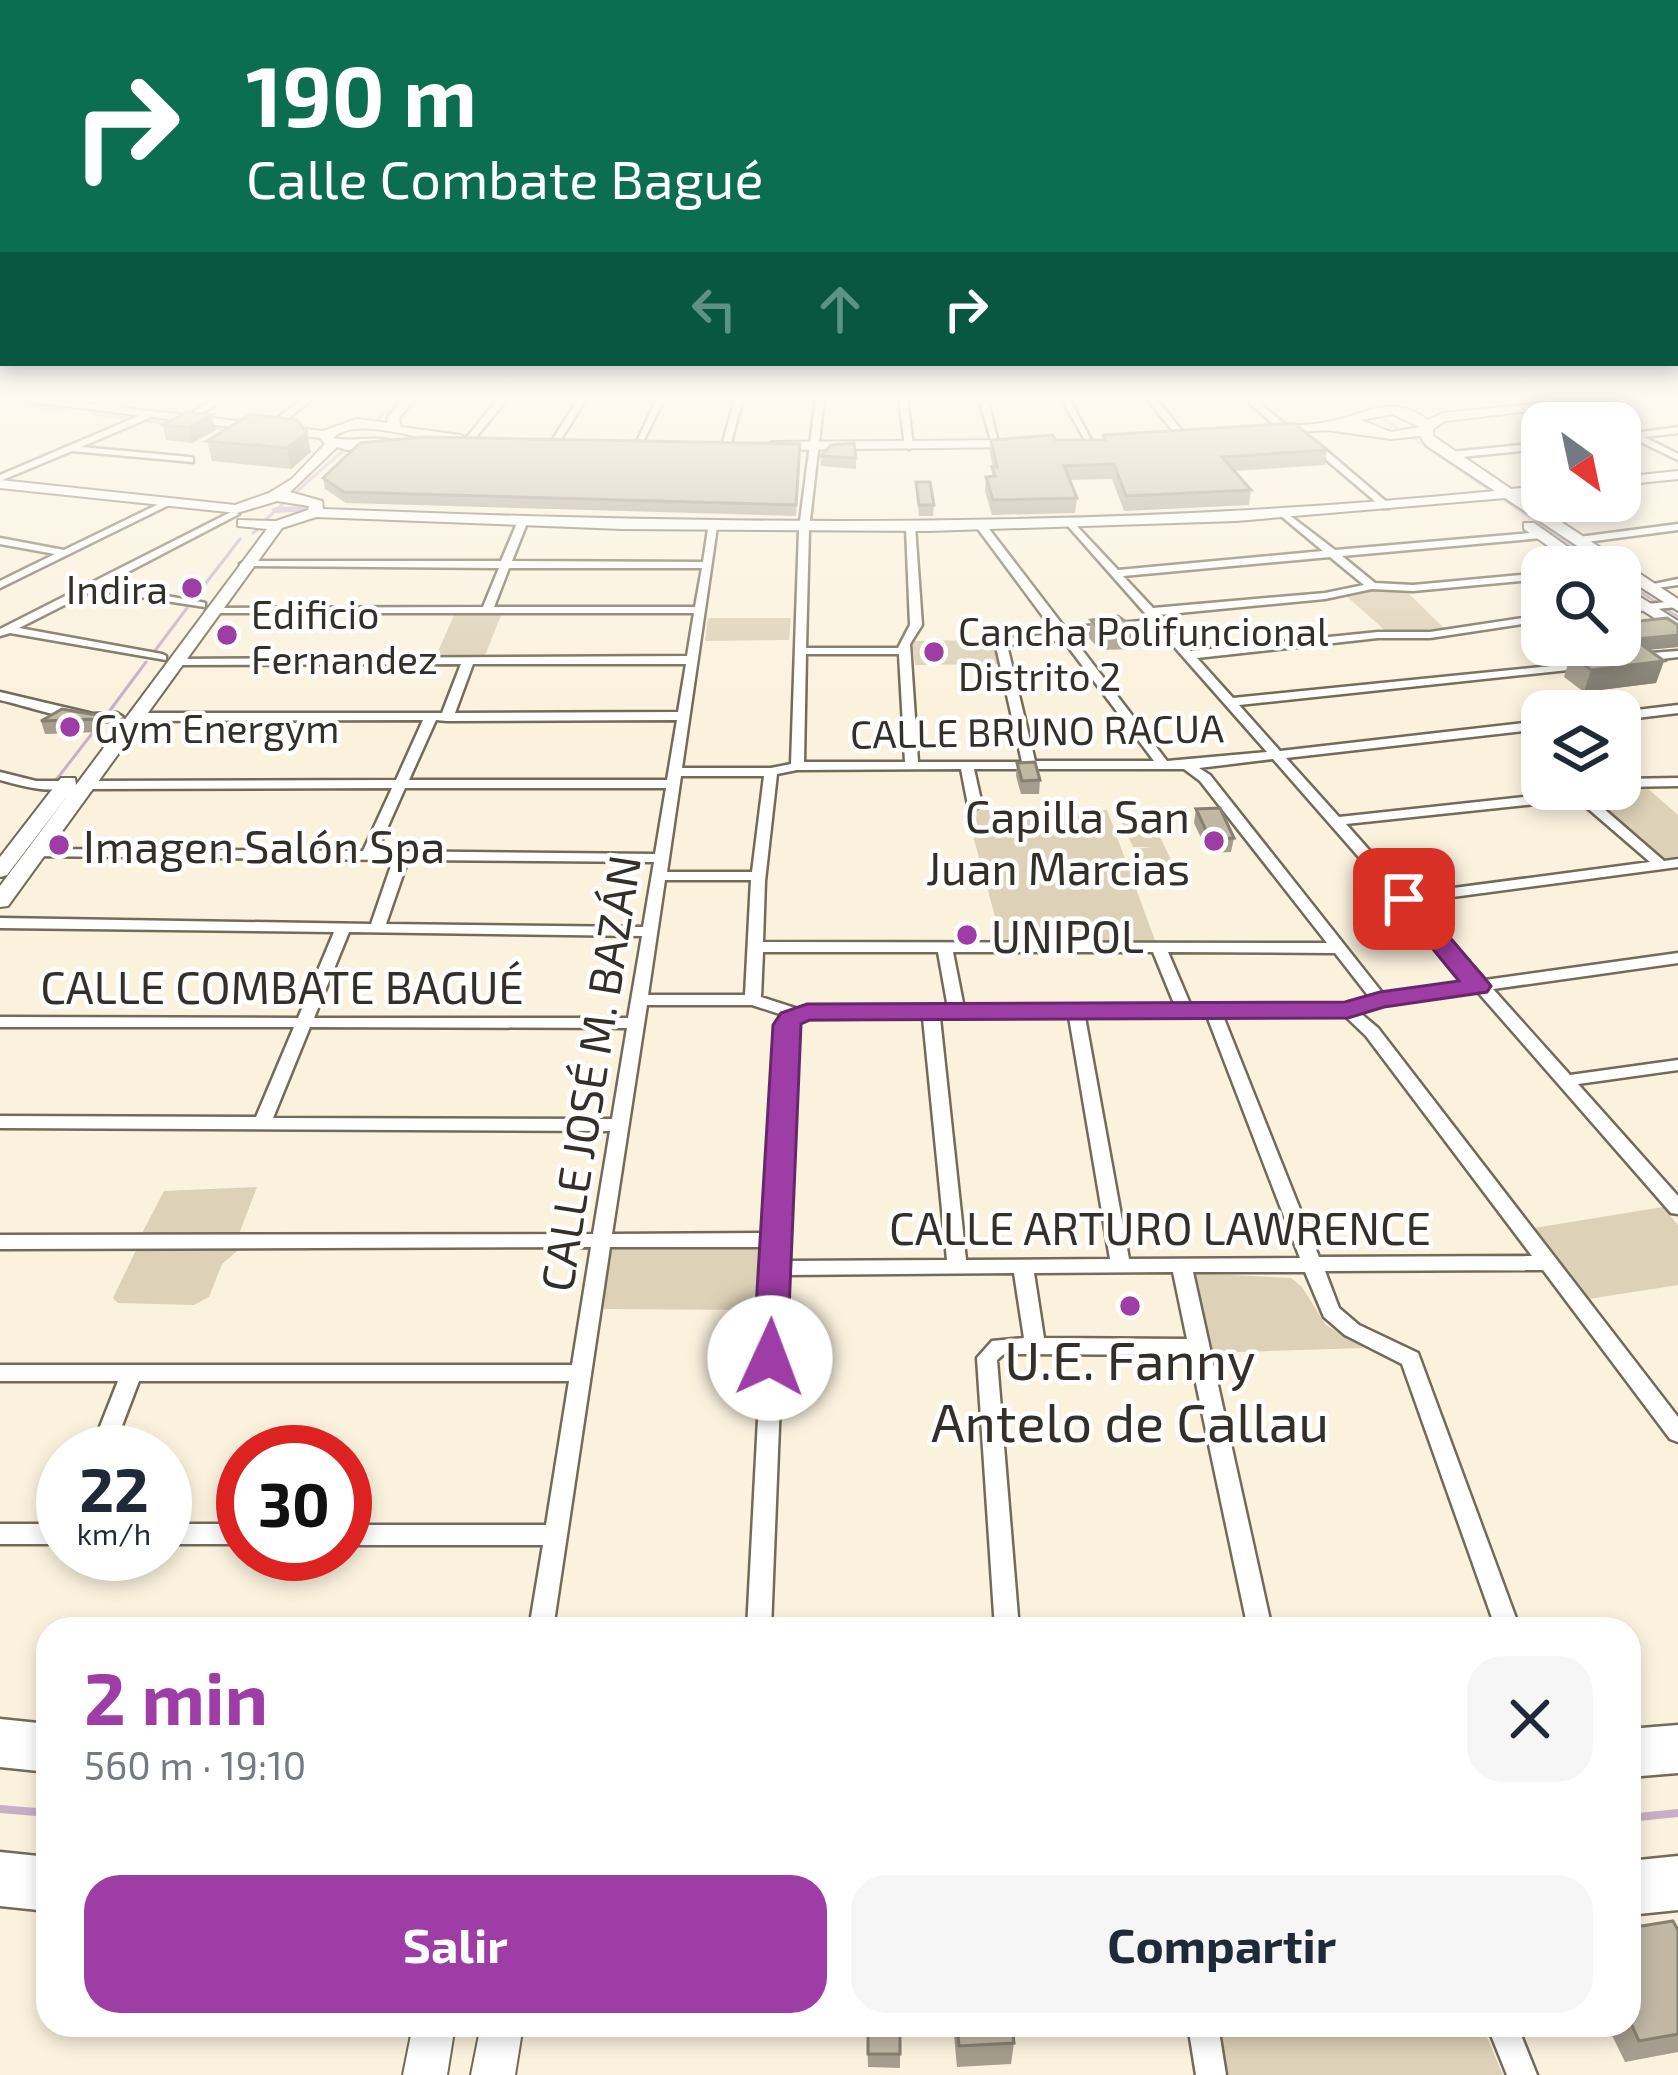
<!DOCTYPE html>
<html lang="es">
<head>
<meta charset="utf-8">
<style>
  :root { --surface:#fff; --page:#f6f6f7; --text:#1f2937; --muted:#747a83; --accent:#9e3da5 }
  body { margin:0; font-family:"Exo 2",sans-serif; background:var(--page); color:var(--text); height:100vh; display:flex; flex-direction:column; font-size:45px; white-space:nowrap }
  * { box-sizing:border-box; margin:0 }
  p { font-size:39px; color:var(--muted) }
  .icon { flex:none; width:66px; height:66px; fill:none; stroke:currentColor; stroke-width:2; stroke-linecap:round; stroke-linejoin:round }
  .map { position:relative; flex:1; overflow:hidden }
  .side { position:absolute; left:36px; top:1617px; width:1605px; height:420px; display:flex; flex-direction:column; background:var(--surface); border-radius:36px; box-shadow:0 6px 18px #0003 }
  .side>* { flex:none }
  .banner { position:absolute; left:0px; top:0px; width:1680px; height:366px; box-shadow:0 6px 18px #0003; background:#0b6e4f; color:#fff; overflow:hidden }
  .needle { width:78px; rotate:147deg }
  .tools { position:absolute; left:1521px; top:402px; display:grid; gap:24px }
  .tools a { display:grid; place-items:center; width:120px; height:120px; border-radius:24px; background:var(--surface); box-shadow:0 6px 18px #0003; font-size:60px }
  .speed { position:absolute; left:36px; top:1425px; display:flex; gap:24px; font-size:60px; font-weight:700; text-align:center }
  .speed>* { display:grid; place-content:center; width:156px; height:156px; border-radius:50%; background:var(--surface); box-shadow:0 6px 18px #0003; line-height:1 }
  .speed small { font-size:30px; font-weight:400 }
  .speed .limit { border:18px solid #d22; background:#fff; color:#111 }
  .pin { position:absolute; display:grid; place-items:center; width:102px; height:102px; color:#fff; margin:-51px; border-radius:24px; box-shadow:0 6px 18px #0006 }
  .me { position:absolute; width:132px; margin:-66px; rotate:2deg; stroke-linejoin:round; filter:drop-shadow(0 0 9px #0008) }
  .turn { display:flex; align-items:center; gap:42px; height:252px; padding:0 48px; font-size:54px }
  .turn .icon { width:156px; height:156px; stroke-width:2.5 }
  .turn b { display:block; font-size:84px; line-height:102px }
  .lanes { display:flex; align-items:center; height:114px; padding:0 48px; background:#0003; justify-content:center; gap:60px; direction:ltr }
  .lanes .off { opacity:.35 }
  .round { display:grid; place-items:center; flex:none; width:126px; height:126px; border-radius:36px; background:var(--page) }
  .head { display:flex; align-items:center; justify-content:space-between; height:204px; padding:0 48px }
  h1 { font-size:72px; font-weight:700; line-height:90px; color:var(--accent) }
  .action { display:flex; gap:24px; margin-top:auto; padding:24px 48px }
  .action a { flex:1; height:138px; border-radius:36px; background:var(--accent); color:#fff; font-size:48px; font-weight:700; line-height:138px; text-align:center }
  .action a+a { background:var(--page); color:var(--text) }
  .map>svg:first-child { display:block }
  .green { fill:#ddd1b7 }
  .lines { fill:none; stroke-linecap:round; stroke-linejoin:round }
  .stream-far1 { stroke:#c8afc9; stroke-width:3 }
  .stream { stroke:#c8afc9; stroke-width:8 }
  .canal { fill:#c8afc9; fill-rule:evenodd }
  .street-casing { stroke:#736b5a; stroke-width:5 }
  .secondary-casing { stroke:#736b5a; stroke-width:4 }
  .highway-casing { stroke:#736b5a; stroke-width:5 }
  .street { fill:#fff; fill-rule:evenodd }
  .secondary { fill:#fff; fill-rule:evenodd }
  .highway { fill:#fff; fill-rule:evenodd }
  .wall { fill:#a59d8d }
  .shaded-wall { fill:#868073 }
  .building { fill:#c0b7a4; stroke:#868073; stroke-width:3 }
  .route { fill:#9e3da5; stroke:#67286b; stroke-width:3 }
  .poi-dot { fill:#9e3da5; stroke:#fff; stroke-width:4.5 }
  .labels { text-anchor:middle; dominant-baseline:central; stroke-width:9; stroke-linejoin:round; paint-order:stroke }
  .far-poi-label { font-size:39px; fill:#343029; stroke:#fff; text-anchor:start }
  .far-street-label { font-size:39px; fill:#343029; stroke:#fff }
  .poi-label { font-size:45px; fill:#343029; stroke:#fff; text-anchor:start }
  .street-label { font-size:45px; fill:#343029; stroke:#fff }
  .near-poi-label { font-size:54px; fill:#343029; stroke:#fff }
</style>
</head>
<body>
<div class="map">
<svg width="1678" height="2075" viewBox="0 0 1678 2075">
  <rect width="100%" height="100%" fill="#fbf2de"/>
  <path class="green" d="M1366 589 1406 591 1444 628 1388 633 1345 595Z
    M455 613H502L484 658H435Z
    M708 618H791L789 640 705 641Z
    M993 640 999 664 915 665 912 641Z
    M1646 787 1678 815V856L1655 860 1578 794Z
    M966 810H1107L1156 943 1003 946Z
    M1151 818 1179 877 1147 878 1135 849 1152 847H1133L1121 820Z
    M257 1187 239 1234 141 1235 164 1191Z
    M1663 1207 1678 1225V1285L1582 1300 1528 1229Z
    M611 1244 762 1245 757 1310 600 1309Z
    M244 1245 222 1264 209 1297 194 1305 118 1303 113 1298 138 1246Z
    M1192 1273 1291 1278 1302 1287 1326 1325 1364 1348 1205 1353Z
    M1213 2025H1482L1503 2075H1221Z"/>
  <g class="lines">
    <path class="stream-far1" d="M1352 398 1368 408
      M1377 414 1402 431
      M376 421 401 398
      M1412 437 1494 493
      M296 492 346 448
      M1505 500 1603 567
      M262 523 287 500
      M253 533 257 530
      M1620 578 1678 617
      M192 601 240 539
      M151 656 187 608
      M108 713 146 662
      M56 780 101 722"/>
    <path class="stream" d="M0 1809 48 1813
      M1629 1818 1678 1813"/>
    <path class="canal" d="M13 400 61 407 65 410 61 413 10 405Z
      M97 411 132 415 136 418 132 421 94 416 93 414Z
      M144 417 251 427 255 430 251 433 141 422 140 420Z
      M329 435 357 442 353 445 326 440V436Z
      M307 506 312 509 310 511 276 513 271 510 276 507Z"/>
    <defs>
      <path id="street" d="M121 398H132L113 410H107V406Z
        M215 398H225L194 419H188V415Z
        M304 398H314L277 427H271V423Z
        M499 398H508L473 441H467V437Z
        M579 398H587L558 444H552L551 442Z
        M657 398H665L642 444 635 446Z
        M735 398H743L730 446 726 449 722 446Z
        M816 398H824L809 529 806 648H898L910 625 906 528 915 526 922 625 910 644 918 762H1022L995 642 1001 639 1056 634 978 529V525H986L1065 628 1151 620 1068 526 1067 524 1072 521 1118 570 1323 551 1281 516V512L1284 511 1335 550 1542 532 1547 535 1542 538 1342 556 1375 583 1413 585 1542 573V579L1413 591 1372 589 1325 599 1158 615 1191 651 1378 632H1430L1542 615V621L1430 638H1378L1197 658 1233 698 1591 662V666L1587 668 1239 705 1280 751 1542 721V729L1286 758 1339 817 1542 795 1557 789H1581L1664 861 1678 859V867L1415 902 1485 980 1678 953V963L1493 989 1570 1075 1678 1060V1070L1578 1084 1678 1196V1214L1671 1213 1477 991 1382 1005 1359 1012 1378 1028 1678 1417V1442L1670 1439 1543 1270 1325 1271 1339 1308 1359 1325 1418 1353 1520 1629H1496L1402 1364 1345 1335 1324 1317 1305 1272H1193L1272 1629H1248L1190 1355 1004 1354 997 1360 1019 1629H995L977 1358 992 1341 1024 1338 1014 1273 785 1275 771 1629H747L767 1247H610L553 1629H529L543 1545H345V1525H546L569 1381H139L112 1452H90L118 1381H0V1365H572L591 1247 0 1249V1235L593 1234 610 1131 0 1128V1116L256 1117 294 1027H0V1017L298 1018 334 932 0 928V918L371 924 393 860 30 856 28 853 35 849 363 851 392 788 84 789 77 785 84 781 396 780 423 720 135 721 129 717 135 713H442L461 664 175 665 171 663V659L687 656 694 613H208L206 611 212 608 483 607 499 568 241 566 240 564 245 561H501L517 523 522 520 527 523 512 561 703 562 708 529 717 527 682 768H771L791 764 799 529ZM1330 557 1364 585 1325 593 1153 608 1123 576ZM509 568H702L695 607H494ZM1156 626 1267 752 1167 761 1070 634ZM1063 640 1154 761H1035L1007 645ZM806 654H899L905 762H804ZM473 664H686L678 712 455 713ZM436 720 447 721 677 720 667 780H409ZM1273 759 1469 983 1384 995 1210 775 1199 768ZM961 769 968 805 975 809 982 805 974 769H1184L1200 781 1327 943 763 942 765 881 777 774 797 770ZM681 776H764L752 872H667ZM405 788H666L655 854 377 851ZM1570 793 1650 862 1408 894 1346 824 1545 803ZM408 860 654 862 643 927 386 924ZM665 880H751L745 995H648ZM349 932 642 936 628 1018H314ZM763 952H938L948 1008 798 1009 761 997ZM953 952H1153L1175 1006 964 1008ZM1168 952 1335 953 1370 998 1347 1005 1191 1006ZM647 1005H752L786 1016 778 1025 767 1233 612 1234ZM1344 1015 1366 1036 1532 1256 1319 1257 1223 1016ZM1207 1016 1300 1258 1129 1259 1085 1017ZM1069 1017 1110 1259 966 1260 940 1018ZM923 1018 947 1260 785 1261 794 1026 801 1019ZM310 1027 627 1028 612 1119 273 1118ZM1173 1272 1187 1339 1044 1338 1034 1273Z
        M899 398H907L913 446 909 449 905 446Z
        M979 398H987L999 446 992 444Z
        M1061 398H1069L1092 442H1086Z
        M1146 398H1155L1184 433V437H1178Z
        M1243 398H1253L1288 427V431H1282Z
        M1572 402 1611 421 1612 423H1601L1569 407Z
        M146 413 149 414V418L81 447 190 457 193 458V462L72 451 0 481V475Z
        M1620 426 1635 433 1678 427V433L1644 437 1678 454V460L1620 432Z
        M1309 441H1315L1389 504V508H1383L1309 445Z
        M1542 443V449L1451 458 1446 455 1451 452Z
        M167 500 175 502 0 588V581L55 554 0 544V538L64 550Z
        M231 512 239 514 103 585 201 602 205 603V607L94 590 19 628 162 654 166 656V660L10 633 0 636V629Z
        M1678 524V530L1579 543 1574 540 1579 537Z
        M1678 579V585L1649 589 1644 586Z
        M1676 601V607L1620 613V607Z
        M1678 651V657L1637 662 1631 658 1637 654Z
        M0 692 93 714 117 713 123 717C94 731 33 707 0 700Z
        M1678 705V713L1620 720V712Z
        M0 772 36 781H65L72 785C50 795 23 786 0 780Z
        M1678 778V786L1620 787V779Z
        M0 1524H63V1544H0Z
        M165 1524H243V1544H165Z
        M1188 2025H1218L1226 2075H1196Z
        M1487 2025H1517L1537 2075H1507Z"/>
      <path id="secondary" d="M0 398H39L323 431 357 419 388 423 387 418 404 398H417L399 418 401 427 461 435 467 439 466 442C427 445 357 413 333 438 353 443 377 434 394 442L347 450 337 447 290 492 322 501 323 509C714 525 1104 530 1495 491L1427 446 1420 436 1391 439 1327 430 1270 434 1264 430 1270 426C1289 425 1309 426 1328 422 1367 415 1389 392 1428 420L1443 413 1594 398H1641L1445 421 1433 429V436L1511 489 1542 486V494L1522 496 1678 599V611L1620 574V567H1609L1505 498 1236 521 929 531 622 529 316 517 282 528 8 906 0 907V886L68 795 7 875 0 877V857L61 778H75L76 785 267 529 238 526V520L276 521 308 510 309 506 277 501 237 513 0 488V480L235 505 269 493 292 479 325 444 320 438ZM1392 414 1420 427 1391 432 1360 420Z
        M1024 440V446L1019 447 772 450 765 446 772 442Z
        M1678 471V479L1620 485V477Z
        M1524 523H1534L1596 567H1578L1524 529Z
        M1620 584 1678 621V633L1620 596Z
        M413 2025H455L447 2075H403Z
        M481 2025H523L515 2075H471Z"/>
      <path id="highway" d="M0 1719 48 1724V1772L0 1767Z
        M1678 1725V1773L1629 1777V1729Z
        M0 1852 48 1857V1911L0 1906Z
        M1678 1856V1910L1629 1915V1861Z"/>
    </defs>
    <use href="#street" class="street-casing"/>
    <use href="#secondary" class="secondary-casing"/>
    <use href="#highway" class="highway-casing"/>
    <use href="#street" class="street"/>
    <use href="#secondary" class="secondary"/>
    <use href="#highway" class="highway"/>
  </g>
  <path class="wall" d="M251 414 311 452 291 469 212 461 207 441Z
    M163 425 216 430 192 443 166 440Z
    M1103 435 1327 450 1325 465 1234 471 1251 490 1249 505 1124 511 1112 479 1070 480 1077 498 1075 513 992 515 985 491 986 477H992L993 467 990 454 991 440H1102Z
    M800 444 796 516 346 503 325 489 323 478Z
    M821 456 856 458V469L821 466Z
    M916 482 934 505 933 516H919Z
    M1091 620 1138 631 1135 649 1100 650 1089 638Z
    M1620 623 1678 625V647L1648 650 1664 661 1656 683 1584 692 1564 677 1571 654 1626 646 1620 642Z
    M97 715 100 732 45 734 41 721Z
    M1017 763 1040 780 1039 794H1021L1016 776Z
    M1196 809 1234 838 1231 852 1208 853 1194 823Z
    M1629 1928 1678 1930V2052L1625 2062 1607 2025H1629Z
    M867 2025 900 2054V2068L868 2067Z
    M953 2025H1012L1014 2043 1011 2064 957 2067Z"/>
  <path class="shaded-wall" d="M212 415 216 430 192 443 189 427Z
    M307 432 311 452 291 469 287 448Z
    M1678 635V647L1633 651 1637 639Z
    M1664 661 1656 683 1584 692 1591 670Z"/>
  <path class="building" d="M187 412 212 415 189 427 163 425Z
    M251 414 296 420 307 432 287 448 207 441Z
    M1294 423 1327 450 1222 457 1251 490 1126 496 1114 464 1064 466 1077 498 993 500 986 477 995 476 992 467H997L991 440 1053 435 1056 440H1105L1103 435Z
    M423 437 800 444 796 505 344 492 323 478 360 443Z
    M854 443 856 458 821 456 831 445Z
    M916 482H930L934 505H919Z
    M1118 616 1138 631 1102 632 1091 620Z
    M1667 618 1678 625V635L1637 639 1620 627V623Z
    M1641 644 1664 661 1591 670 1571 654Z
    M62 709 97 715V719L41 721Z
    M1035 762 1040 780 1022 781 1017 763Z
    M1220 808 1234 838 1210 839 1196 809Z
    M1367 1623H1405L1407 1629H1368Z
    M1673 1921 1678 1930V2034L1639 2041 1629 2019V1952L1638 1950 1629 1933V1928Z
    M868 2025H900V2054H868Z
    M957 2025H1012L1014 2043 959 2046Z"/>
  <linearGradient id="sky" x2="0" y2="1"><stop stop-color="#9bb2dc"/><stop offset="0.58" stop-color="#fdf9f0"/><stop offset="1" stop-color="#fdf9f0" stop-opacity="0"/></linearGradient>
  <rect width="1678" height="689" fill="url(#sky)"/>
  <path class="route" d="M1404 891 1413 894 1487 981 1491 986 1487 992 1384 1007 1348 1018 810 1020 801 1024 787 1358 782 1367 770 1371 758 1367 753 1358 773 1025 781 1013 807 1004 1345 1002 1380 992 1459 981 1392 899Z"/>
  <g class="poi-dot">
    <circle cx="192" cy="588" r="12"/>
    <circle cx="227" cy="635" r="12"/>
    <circle cx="934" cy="652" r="12"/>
    <circle cx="70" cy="727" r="12"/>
    <circle cx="1214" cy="841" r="12"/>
    <circle cx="59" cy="845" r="12"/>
    <circle cx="967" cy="935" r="12"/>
    <circle cx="1130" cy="1306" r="12"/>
  </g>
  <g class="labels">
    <g class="far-poi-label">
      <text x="168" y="588" text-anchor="end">Indira</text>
      <text x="251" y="613">Edificio<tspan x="251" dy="45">Fernandez</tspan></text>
      <text x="958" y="630">Cancha Polifuncional<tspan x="958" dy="45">Distrito 2</tspan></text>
      <text x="94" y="727">Gym Energym</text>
    </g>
    <g class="far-street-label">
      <text transform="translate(1037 730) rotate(-1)">CALLE BRUNO RACUA</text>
    </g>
    <g class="poi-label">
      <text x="1190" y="815" text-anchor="end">Capilla San<tspan x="1190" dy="52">Juan Marcias</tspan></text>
      <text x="83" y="845">Imagen Salón Spa</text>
      <text x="991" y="935">UNIPOL</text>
    </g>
    <g class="street-label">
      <text x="282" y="986">CALLE COMBATE BAGUÉ</text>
      <text transform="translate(589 1073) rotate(-81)">CALLE JOSÉ M. BAZÁN</text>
      <text x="1160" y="1227">CALLE ARTURO LAWRENCE</text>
    </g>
    <g class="near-poi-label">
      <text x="1130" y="1358">U.E. Fanny<tspan x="1130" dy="62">Antelo de Callau</tspan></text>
    </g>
  </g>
</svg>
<div class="tools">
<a><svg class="needle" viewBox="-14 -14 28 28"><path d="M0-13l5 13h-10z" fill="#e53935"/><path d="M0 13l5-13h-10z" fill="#747a83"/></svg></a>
<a><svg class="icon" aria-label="search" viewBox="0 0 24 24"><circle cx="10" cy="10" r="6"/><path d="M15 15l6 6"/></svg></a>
<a><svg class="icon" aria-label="layers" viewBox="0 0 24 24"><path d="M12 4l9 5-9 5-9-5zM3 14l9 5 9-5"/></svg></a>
</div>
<div class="speed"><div>22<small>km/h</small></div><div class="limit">30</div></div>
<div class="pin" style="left:1404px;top:899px;background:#d93025"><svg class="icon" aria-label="arrive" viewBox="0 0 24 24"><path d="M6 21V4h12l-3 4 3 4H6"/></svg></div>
<svg class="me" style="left:770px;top:1358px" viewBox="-20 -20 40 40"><circle r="19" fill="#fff"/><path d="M0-13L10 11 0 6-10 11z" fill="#9e3da5"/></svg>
<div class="banner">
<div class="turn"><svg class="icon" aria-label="right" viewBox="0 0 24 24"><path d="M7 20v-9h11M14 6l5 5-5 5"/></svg><div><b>190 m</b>Calle Combate Bagué</div></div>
<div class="lanes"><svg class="icon off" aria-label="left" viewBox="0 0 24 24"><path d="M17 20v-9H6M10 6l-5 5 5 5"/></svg><svg class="icon off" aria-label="ahead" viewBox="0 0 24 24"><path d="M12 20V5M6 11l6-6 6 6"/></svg><svg class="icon" aria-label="right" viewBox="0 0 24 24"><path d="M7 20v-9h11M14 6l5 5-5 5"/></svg></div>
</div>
<section class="side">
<div class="head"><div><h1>2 min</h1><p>560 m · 19:10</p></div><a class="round"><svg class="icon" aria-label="close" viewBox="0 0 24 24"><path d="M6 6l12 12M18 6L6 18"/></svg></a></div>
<div class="action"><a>Salir</a><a>Compartir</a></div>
</section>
</div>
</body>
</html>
